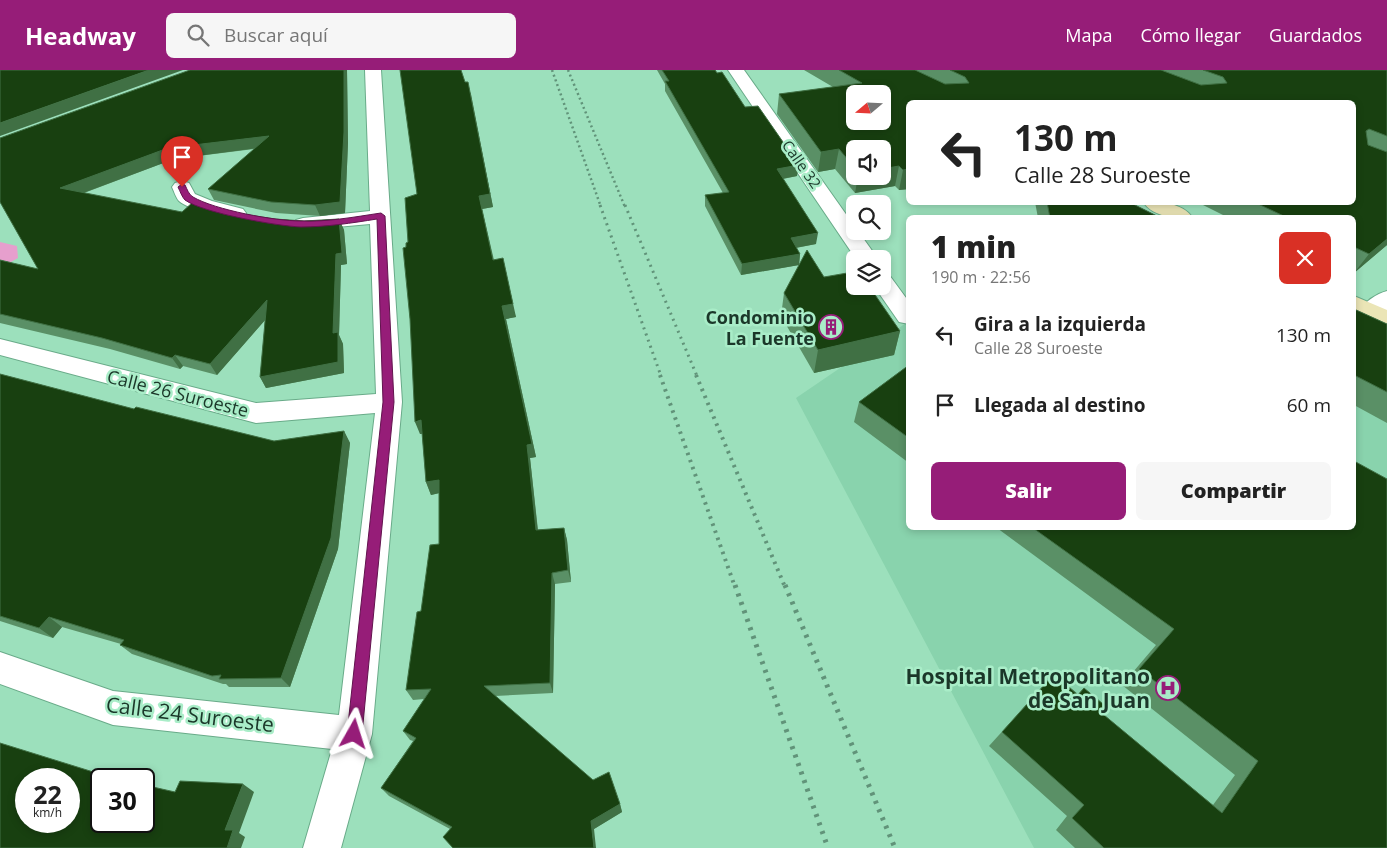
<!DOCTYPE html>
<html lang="es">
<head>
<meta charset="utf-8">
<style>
  :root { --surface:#fff; --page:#f6f6f6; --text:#222; --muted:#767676; --accent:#961d78 }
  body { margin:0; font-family:"Open Sans",sans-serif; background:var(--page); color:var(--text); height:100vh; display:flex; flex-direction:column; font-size:19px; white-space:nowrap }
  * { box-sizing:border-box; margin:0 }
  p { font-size:16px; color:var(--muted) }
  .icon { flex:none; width:28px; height:28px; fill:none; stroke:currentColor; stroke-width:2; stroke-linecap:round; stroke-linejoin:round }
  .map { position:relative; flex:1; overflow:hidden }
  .side { position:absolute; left:906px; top:145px; width:450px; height:315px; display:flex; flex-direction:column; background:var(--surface); border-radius:8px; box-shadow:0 2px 8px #0003 }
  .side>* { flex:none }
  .hud { position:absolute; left:906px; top:30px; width:450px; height:105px; border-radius:8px; box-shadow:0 2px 8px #0003; background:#fff; color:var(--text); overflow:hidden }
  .needle { width:32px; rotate:251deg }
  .controls { position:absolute; left:846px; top:15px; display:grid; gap:10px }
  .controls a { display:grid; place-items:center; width:45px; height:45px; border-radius:8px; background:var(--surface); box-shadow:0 2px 8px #0003; font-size:25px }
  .speed { position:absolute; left:15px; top:698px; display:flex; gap:10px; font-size:25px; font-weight:700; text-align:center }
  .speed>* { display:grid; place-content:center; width:65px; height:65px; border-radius:50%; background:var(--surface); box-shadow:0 2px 8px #0003; line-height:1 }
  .speed small { font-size:12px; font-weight:400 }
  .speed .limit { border:2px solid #111; border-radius:8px; background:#fff; color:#111 }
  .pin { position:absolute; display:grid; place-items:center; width:42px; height:42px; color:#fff; margin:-51px -21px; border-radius:50% 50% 50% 0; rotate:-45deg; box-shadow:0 0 5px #0007 }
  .pin .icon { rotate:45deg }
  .me { position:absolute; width:55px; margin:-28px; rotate:6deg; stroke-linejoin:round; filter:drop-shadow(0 0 4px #0008) }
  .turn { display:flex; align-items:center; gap:18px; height:105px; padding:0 25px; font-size:22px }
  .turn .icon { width:65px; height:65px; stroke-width:2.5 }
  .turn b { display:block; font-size:35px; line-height:42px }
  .round { display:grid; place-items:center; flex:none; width:52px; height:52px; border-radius:8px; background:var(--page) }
  .overview { display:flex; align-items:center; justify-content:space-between; height:85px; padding:0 25px }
  h1 { font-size:30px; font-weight:800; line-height:38px }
  .cta { display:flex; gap:10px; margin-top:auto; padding:10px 25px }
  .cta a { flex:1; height:58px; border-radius:8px; background:var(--accent); color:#fff; font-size:20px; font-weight:800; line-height:58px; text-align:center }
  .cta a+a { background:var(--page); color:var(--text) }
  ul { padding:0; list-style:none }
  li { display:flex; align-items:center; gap:15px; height:70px; padding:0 25px }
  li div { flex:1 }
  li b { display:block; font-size:19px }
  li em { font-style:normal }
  header { display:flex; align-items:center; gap:30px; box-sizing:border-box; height:70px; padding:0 25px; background:var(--accent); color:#fff }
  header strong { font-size:24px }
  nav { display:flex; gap:28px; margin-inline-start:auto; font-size:18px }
  .search { width:350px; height:45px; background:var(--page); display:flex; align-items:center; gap:12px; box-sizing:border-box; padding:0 18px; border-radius:8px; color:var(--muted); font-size:19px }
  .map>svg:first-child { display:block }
  .built { fill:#89d3ad }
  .green { fill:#e69fcd }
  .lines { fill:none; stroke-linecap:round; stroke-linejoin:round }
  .street-casing { stroke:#69ab89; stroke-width:2 }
  .secondary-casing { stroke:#69ab89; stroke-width:2 }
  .street { fill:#fff; fill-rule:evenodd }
  .secondary { fill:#ebe5b6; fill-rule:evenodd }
  .rail-far3 { stroke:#619379; stroke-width:2.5; stroke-dasharray:2 3; stroke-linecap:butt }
  .rail-far2 { stroke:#619379; stroke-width:3; stroke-dasharray:2 4.5; stroke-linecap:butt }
  .rail-far1 { stroke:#619379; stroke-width:4; stroke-dasharray:2.5 5; stroke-linecap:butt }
  .rail { stroke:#619379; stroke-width:5; stroke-dasharray:3 6; stroke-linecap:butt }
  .wall { fill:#5a9066; fill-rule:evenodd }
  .shaded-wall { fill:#407044 }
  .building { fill:#184010; stroke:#407044; fill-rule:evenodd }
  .route { fill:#961d78; stroke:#62134e }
  .labels { text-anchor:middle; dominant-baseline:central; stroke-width:5; stroke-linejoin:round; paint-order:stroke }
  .far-street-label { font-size:15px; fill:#1b3729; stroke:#a9edc8 }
  .poi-label { font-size:18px; font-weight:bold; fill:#1b3729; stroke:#a9edc8; text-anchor:end }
  .street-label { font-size:18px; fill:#1b3729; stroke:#a9edc8 }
  .near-poi-label { font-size:21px; font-weight:bold; fill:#1b3729; stroke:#a9edc8; text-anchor:end }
  .near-street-label { font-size:21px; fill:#1b3729; stroke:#a9edc8 }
</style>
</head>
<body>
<header>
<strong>Headway</strong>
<div class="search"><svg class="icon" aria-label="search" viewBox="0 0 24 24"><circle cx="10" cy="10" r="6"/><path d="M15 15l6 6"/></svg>Buscar aquí</div>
<nav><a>Mapa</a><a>Cómo llegar</a><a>Guardados</a></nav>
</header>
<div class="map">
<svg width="1387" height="778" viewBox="0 0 1387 778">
  <rect width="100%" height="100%" fill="#9ce0bc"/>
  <path class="built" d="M909 251V458H1354V261L1387 277V778H1034L796 328Z"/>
  <path class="green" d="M0 172 17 176 18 188 0 198Z"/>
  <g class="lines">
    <defs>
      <path id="street" d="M365 0H381L402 332 372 664 341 778H303L332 679 113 655 0 614V582L113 621 339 645 375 343 256 353 0 285V269L256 333 376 324 370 154 303 160 296 158 293 154 296 150 303 148 370 141Z
        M728 0H744L855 157V161H858L878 189H856Z
        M182 111 189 113 195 124 212 131 243 139 246 143 243 147C231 150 189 140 179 131 176 128 174 121 172 117L175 113Z
        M882 204 890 206 909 232V254L899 252 874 216H882Z
        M1387 221V240C1379 247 1374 249 1363 246L1359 241C1366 231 1376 224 1387 221Z"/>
      <path id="secondary" d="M1143 132C1160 132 1182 132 1193 148 1176 148 1154 148 1143 132Z
        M1354 226 1387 240V257L1354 242Z"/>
    </defs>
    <use href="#street" class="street-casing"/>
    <use href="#secondary" class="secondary-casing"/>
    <use href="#street" class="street"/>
    <use href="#secondary" class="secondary"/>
    <path class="rail-far3" d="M552 0 601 137
      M568 0 625 137"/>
    <path class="rail-far2" d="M600 135 661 306
      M625 135 697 306"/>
    <path class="rail-far1" d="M660 305 735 517
      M696 305 785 517"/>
    <path class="rail" d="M735 515 828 778
      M785 515 895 778"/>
  </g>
  <path class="wall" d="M190 0H347L348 73 345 143 320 146 276 143 214 130 208 119 254 79 174 89 84 123 182 142 235 143 275 149 304 151 339 149 344 160 347 194 341 195 339 265 343 274 344 303 266 318 260 307 265 250 217 305 183 296 180 299 110 279 0 253V190L38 199 0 132Z
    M657 0H715L745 37 797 106 783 109 816 174 796 178 800 184 799 195 741 205 705 136V125L723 123 665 21V14Z
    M804 0H1387V175L1354 203V148H1229L1197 132H1354V32H909V119L899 120 895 116 855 123 835 99 818 102 777 44 779 24 833 17ZM855 79 882 106H855Z
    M465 12 471 24 493 137 482 139 494 190 516 247 506 249 536 387 530 388 538 460 564 458 567 470 571 512 555 514 553 623 495 626 620 734 622 742 594 759H450L389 726 381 718 413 671 410 670 403 661 424 629 413 630 406 620 421 541 439 474V423L431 425 426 412 422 364H420L410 249 406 177 408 172 417 124Z
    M1035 132H1129L1161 148H1038Z
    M855 204 900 261 894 285 814 303 781 246 784 223 824 207Z
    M1354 239 1387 254V353L1354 335Z
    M909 295V393L854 352 859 332Z
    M0 304 134 339 274 371 344 361 350 373 338 479 290 617H229L226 614H223L132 584 120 575 121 574 62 557 53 568 0 551Z
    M997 458H1354L1387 778H1075L1056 760 1067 746 989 676 1054 604 1078 624 1084 618 1104 645 1213 735 1235 705 1122 615 1156 575Z"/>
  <path class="shaded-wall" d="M149 0H183L0 66V53Z
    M344 0H347L348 73 345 143 320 146 315 135Z
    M468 12 493 137 482 139 479 126Z
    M269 66 274 76 174 89 67 129 60 118 168 78Z
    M839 79 835 99 818 102 821 82Z
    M799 95 797 106 776 110 777 99Z
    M899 96 895 116 855 123 858 106H882V99Z
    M909 99V119L899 120 903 100Z
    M339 149 344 160 347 194 341 195 339 265 343 274 344 303 266 318 260 307 333 263 336 184Z
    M818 163 816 174 789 179 791 168Z
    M1387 169V175L1354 203 1369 184Z
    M800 184 799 195 741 205 742 194Z
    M503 188 516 247 506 249 536 387 530 388 539 472 536 460 502 236Z
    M267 230 273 241 217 305 210 294Z
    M900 261 894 285 814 303 818 280Z
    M175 285 183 296 180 299 172 288Z
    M421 350 427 363 420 364 415 352Z
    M344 361 350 373 338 479 290 617 281 608Z
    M439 410 444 422 431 425 426 412Z
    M564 458 567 470 571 512 568 500Z
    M552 503 555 514 553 623 550 613Z
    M49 547 62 557 53 568 39 558Z
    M243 714 254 722 239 763 245 767 241 778H227L225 760Z
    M620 734 622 742 594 759 596 778H594L591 751Z"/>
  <path class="building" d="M0 0H149L0 53Z
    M190 0H344V62L340 132 315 135 271 132 208 119 269 66 168 78 60 118 182 142 193 132 235 143 275 149 304 151 339 149 342 183 336 184 333 263 338 262V292L260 307 267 230 210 294 175 285 172 288 102 268 0 244V190L38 199 0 132V68Z
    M400 0H461L465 12H468L490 124 479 126 493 190 503 188 513 234 502 236 532 374 527 375 536 460 564 458 568 500 552 503 550 613 484 616 593 710 609 702 620 734 591 751 594 778H453L443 767 452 757 381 718 416 668 403 661 431 619 406 620 417 542 421 541 430 475 439 474V410L426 412 421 350 415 352 410 249 403 178 406 177V173L408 172 405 128 417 124Z
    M662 0H715L717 3 722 2 745 37 758 36 799 95 777 99 818 163 791 168 800 184 742 194 705 125 729 122 665 11H669Z
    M839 0H915L945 14 969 13 965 7 950 0H1161L1201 15 1227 13 1223 7 1203 0H1387V66L1369 59 1366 61 1368 75 1387 82V169L1369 184 1354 177V148H1288L1254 132H1354V32H909V99L903 100 899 96 882 99V79H855V98L839 79 821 82 779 24 862 13ZM855 24H882V51H855Z
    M1047 132H1129L1161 148H1050Z
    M807 180 824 207 853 202 855 204V216H869L900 261 818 280 784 223Z
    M1354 239 1387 254V322L1354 305Z
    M909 295V368L859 332Z
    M0 304 134 339 136 337 274 371 344 361 331 468 281 608 219 609 221 605 212 606 120 575 124 570 49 547 39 558 0 546Z
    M1354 391 1387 409V778H1104L1072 748 1084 735 1002 662 1054 604 1078 625 1084 618 1109 639 1104 645 1222 743 1258 691 1139 599 1174 559 1033 458H1354Z
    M0 673 103 705 117 709H101V751H144V715L175 722 180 711 243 714 225 760H233L227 778H0ZM26 709H69V751H26Z"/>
  <path class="route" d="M182 114 185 115C187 119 189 125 193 127 215 140 275 151 301 151 328 152 354 147 381 143L385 146 394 332 362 664 360 669 354 671 349 669 347 664 383 332 377 149C352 153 326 157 301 157 277 156 203 143 185 130 182 127 180 121 178 117Z"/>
  <defs>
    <symbol id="building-ring" viewBox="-11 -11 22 22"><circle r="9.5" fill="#a9edc8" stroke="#961d78" stroke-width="1.5"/><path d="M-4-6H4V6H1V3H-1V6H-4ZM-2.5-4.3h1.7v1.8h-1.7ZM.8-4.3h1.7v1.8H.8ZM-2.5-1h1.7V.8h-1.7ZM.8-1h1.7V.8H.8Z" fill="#961d78"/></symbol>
    <symbol id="hospital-ring" viewBox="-11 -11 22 22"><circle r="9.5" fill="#a9edc8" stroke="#961d78" stroke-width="1.5"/><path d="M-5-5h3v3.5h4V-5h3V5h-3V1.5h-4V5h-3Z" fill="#961d78"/></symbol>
  </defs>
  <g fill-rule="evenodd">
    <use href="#building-ring" x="817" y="243" width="28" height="28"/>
    <use href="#hospital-ring" x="1154" y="604" width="28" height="28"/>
  </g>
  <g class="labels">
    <g class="far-street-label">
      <text transform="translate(802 94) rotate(55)">Calle 32</text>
    </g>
    <g class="poi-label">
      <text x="814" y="247">Condominio<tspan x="814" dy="21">La Fuente</tspan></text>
    </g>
    <g class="street-label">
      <text transform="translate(178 323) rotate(14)">Calle 26 Suroeste</text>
    </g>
    <g class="near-poi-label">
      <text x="1150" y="606">Hospital Metropolitano<tspan x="1150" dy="24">de San Juan</tspan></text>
    </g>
    <g class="near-street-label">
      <text transform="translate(190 644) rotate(7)">Calle 24 Suroeste</text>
    </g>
  </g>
</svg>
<div class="controls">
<a><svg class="needle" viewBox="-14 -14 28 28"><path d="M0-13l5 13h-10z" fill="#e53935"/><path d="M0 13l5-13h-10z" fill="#767676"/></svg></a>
<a><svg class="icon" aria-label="sound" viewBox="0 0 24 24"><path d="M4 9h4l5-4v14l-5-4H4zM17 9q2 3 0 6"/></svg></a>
<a><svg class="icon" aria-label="search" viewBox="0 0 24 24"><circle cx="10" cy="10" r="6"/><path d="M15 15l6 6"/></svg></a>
<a><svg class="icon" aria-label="layers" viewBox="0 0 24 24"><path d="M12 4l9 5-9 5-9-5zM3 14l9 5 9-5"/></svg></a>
</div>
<div class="speed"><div>22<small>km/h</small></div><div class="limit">30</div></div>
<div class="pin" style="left:182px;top:117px;background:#d93025"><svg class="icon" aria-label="arrive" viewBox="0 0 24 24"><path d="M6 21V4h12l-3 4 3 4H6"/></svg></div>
<svg class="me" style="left:354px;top:664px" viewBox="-20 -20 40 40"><path d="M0-17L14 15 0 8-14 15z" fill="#961d78" stroke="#fff" stroke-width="4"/></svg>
<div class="hud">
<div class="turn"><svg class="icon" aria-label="left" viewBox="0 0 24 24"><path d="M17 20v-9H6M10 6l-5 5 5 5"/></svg><div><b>130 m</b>Calle 28 Suroeste</div></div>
</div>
<section class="side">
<div class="overview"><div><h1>1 min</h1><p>190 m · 22:56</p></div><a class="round" style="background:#d93025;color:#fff"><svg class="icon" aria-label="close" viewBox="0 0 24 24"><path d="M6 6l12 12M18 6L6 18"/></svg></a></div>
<ul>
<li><svg class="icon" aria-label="left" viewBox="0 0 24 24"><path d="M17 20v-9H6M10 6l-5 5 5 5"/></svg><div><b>Gira a la izquierda</b><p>Calle 28 Suroeste</p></div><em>130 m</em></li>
<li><svg class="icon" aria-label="arrive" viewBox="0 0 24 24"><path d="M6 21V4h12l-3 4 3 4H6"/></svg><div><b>Llegada al destino</b></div><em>60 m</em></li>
</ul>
<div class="cta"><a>Salir</a><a>Compartir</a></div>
</section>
</div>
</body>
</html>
